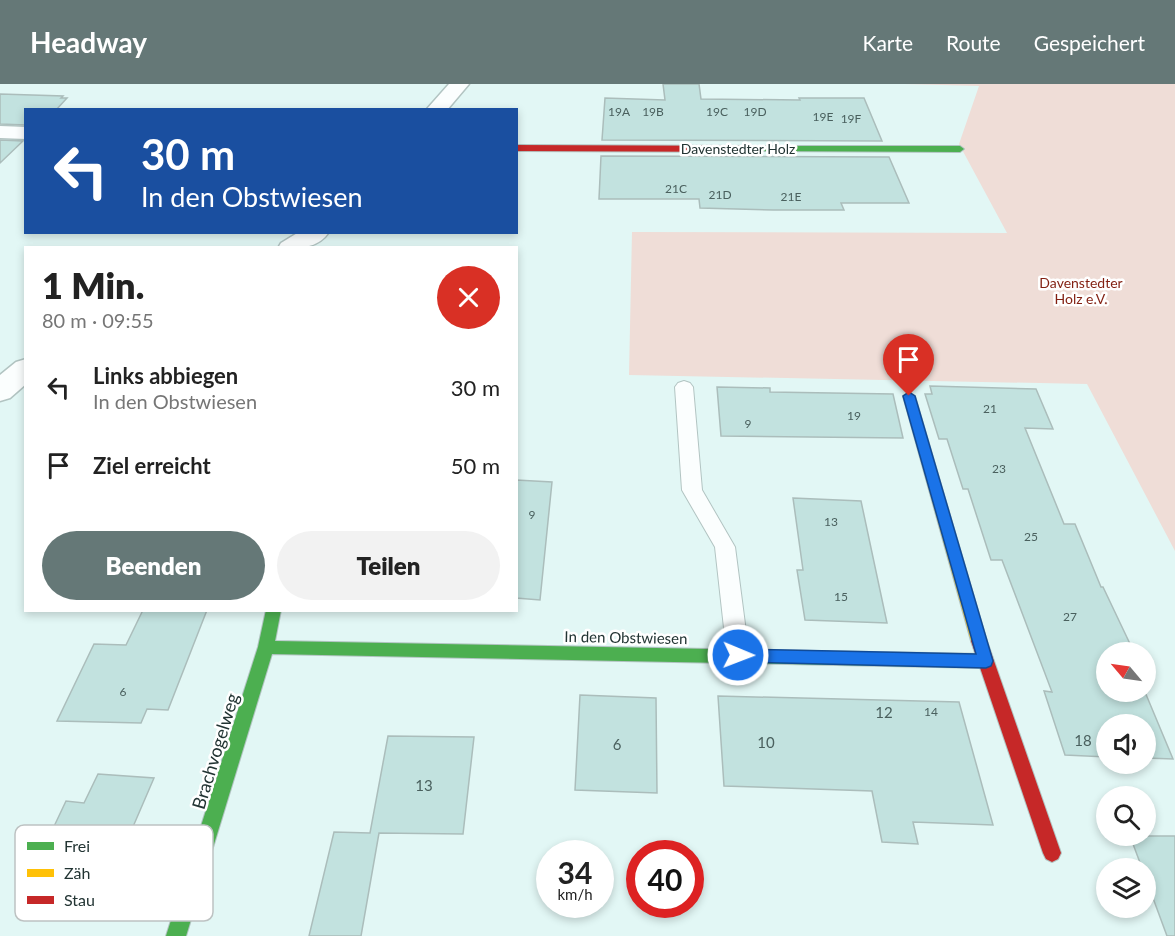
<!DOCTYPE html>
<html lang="de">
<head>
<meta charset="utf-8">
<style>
  :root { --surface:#fff; --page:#f2f2f2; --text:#222; --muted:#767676; --accent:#657877 }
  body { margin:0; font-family:Lato,sans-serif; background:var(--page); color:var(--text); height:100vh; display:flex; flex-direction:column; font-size:22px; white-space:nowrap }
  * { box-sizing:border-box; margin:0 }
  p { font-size:20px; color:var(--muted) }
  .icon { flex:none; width:33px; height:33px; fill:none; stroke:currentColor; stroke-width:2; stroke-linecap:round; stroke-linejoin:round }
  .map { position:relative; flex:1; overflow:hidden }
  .drawer { position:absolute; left:24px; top:162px; width:494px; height:366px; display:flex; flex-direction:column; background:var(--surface); border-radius:0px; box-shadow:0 3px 9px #0003 }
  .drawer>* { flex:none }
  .guide { position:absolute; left:24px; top:24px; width:494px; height:126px; border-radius:0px; box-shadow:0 3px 9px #0003; background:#1a4fa0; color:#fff; overflow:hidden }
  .needle { width:39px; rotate:299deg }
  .tools { position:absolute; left:1096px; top:558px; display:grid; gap:12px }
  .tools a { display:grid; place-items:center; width:60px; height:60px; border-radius:50%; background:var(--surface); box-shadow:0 3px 9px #0003; font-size:30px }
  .speed { position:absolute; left:536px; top:756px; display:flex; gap:12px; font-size:30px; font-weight:700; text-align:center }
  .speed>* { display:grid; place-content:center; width:78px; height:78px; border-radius:50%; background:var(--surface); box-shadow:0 3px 9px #0003; line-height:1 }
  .speed small { font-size:15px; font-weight:400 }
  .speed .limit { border:9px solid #d22; background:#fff; color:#111 }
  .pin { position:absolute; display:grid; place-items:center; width:51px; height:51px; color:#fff; margin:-62px -26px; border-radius:50% 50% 50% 0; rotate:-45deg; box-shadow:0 0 6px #0007 }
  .pin .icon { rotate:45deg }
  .me { position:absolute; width:66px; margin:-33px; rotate:91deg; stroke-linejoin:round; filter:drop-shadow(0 0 4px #0008) }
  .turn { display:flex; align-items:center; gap:21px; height:126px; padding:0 18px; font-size:27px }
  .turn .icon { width:78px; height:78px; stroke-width:2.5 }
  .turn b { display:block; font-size:42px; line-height:51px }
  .round { display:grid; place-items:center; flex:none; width:63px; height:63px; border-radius:32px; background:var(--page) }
  .headline { display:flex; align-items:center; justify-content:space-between; height:102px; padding:0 18px }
  h1 { font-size:36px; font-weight:800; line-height:45px }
  .primary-button { display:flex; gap:12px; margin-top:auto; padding:12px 18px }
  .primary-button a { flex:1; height:69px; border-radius:36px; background:var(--accent); color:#fff; font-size:24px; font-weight:800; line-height:69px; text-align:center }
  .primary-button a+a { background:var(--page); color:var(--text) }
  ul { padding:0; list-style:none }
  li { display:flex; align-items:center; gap:18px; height:78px; padding:0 18px }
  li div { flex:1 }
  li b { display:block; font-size:22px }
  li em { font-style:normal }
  header { display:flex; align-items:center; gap:36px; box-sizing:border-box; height:84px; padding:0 30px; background:var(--accent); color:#fff }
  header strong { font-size:28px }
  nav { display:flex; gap:33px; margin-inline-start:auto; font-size:21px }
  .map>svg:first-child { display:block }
  .green { fill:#efddd7 }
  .building { fill:#c2e2df; stroke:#abbdbb; stroke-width:1.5 }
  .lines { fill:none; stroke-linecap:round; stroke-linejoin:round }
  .lane-casing { stroke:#b2c4c2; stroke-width:2 }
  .street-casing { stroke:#b2c4c2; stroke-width:3 }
  .fast-casing { stroke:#b2c4c2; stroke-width:2 }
  .slow-casing { stroke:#b2c4c2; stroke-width:2 }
  .jam-casing { stroke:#b2c4c2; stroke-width:2 }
  .lane { fill:#fbfefe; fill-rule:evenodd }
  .street { fill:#fbfefe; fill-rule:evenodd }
  .fast { fill:#4caf50; fill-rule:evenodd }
  .slow { fill:#ffc107; fill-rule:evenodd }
  .jam { fill:#c62828; fill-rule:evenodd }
  .route { fill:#1a73e8; stroke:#114b97; stroke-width:1.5 }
  .labels { text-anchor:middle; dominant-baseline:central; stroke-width:5; stroke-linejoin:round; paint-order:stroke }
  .number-label { font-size:12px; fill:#4a605e }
  .far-street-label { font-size:14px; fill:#223433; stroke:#fff }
  .far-park-label { font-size:14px; fill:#821f11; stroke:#fff }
  .street-label { font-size:15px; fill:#223433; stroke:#fff }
  .near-number-label { font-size:15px; fill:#4a605e }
  .near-street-label { font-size:18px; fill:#223433; stroke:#fff }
  .key { fill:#fff; stroke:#bdc2c2; stroke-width:1.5 }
  .key-label { font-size:16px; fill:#223433 }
</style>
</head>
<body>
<header>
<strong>Headway</strong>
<nav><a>Karte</a><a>Route</a><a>Gespeichert</a></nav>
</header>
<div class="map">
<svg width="1175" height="852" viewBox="0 0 1175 852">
  <rect width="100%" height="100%" fill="#e2f7f5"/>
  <path class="green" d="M904 0H1175V467L1087 300 629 291 632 148 1007 149 959 60 979 2Z"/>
  <path class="building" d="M663 0H699L701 15 800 16 799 14H864L882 57 602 56 605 14 665 16Z
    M0 10 63 12 61 14H67L56 26H26V41L0 40Z
    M0 56 23 57 0 79Z
    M601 72 889 73 909 119H841L844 126H773L700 124 699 115H599Z
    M930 302 1036 305 1053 345 1025 344 1064 440H1075L1101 503H1103L1131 562H1126L1129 568H1107V608H1145L1173 675 1146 674V640H1107V673L1065 671 1044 607 1052 608 1002 476H991L968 405H963L947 355H939L925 310H932Z
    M717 303 770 304V308L893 310 903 354 721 352Z
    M516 396 552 398 540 516 516 514Z
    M793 414 861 417 887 539 805 536 797 486H803Z
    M143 526H207L168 626 147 625 141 639 57 637 94 560 126 561Z
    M580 611 656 614 657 709 575 706Z
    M718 612 959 618 993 741 913 738 918 760 882 758 872 707 724 702Z
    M388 652 474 653 463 750 379 749 361 852H309L334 748 370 749Z
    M98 690 154 694 126 759 49 753 66 717 84 719Z
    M1130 752H1175V852H1167L1146 795V784H1142Z"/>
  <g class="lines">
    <defs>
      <path id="lane" d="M684 297 690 299 693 303 702 406 735 463 749 571 746 578 738 581 730 578 727 571 715 463 682 406 675 303 678 299Z"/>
      <path id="street" d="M449 0H469L447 26H426Z
        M0 42 26 43V55L0 54Z
        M299 148H329C317 166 297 164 278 164L281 159Z
        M26 275V300L10 314 0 317V291L16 278Z"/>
      <path id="fast" d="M759 62H960L964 65 960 68 756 67V63Z
        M266 526H281L275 557 985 570 990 572 993 577 990 582 985 584 272 570 186 852H166L258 563Z"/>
      <path id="slow" d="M909 308 915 312 987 557 984 562 979 564 974 562 971 557 903 312Z"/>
      <path id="jam" d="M516 61 759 62 763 65 759 68 516 67Z
        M979 550 984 552 987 557 1061 769 1058 775 1052 778 1046 775 1043 769 971 557 974 552Z"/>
    </defs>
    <use href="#lane" class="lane-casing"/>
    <use href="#street" class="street-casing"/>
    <use href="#fast" class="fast-casing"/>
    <use href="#slow" class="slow-casing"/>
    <use href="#jam" class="jam-casing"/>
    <use href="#lane" class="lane"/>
    <use href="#street" class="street"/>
    <use href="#fast" class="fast"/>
    <use href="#slow" class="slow"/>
    <use href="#jam" class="jam"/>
  </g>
  <path class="route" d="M909 308 915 312 993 577 991 582 986 584 738 578 732 576 730 571 732 567 738 565 976 570 903 312Z"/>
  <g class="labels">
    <g class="number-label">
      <text x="619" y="27">19A</text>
      <text x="653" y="27">19B</text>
      <text x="717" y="27">19C</text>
      <text x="755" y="27">19D</text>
      <text x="823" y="32">19E</text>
      <text x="851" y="34">19F</text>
      <text x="676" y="104">21C</text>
      <text x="720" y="110">21D</text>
      <text x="791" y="112">21E</text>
      <text x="990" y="324">21</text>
      <text x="854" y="331">19</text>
      <text x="748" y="339">9</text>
      <text x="999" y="384">23</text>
      <text x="532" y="430">9</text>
      <text x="831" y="437">13</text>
      <text x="1031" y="452">25</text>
      <text x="841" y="512">15</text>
      <text x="1070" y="532">27</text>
      <text x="123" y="607">6</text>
      <text x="931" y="627">14</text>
    </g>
    <g class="far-street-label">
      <text x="738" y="64">Davenstedter Holz</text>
    </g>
    <g class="far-park-label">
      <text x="1081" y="198">Davenstedter<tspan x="1081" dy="16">Holz e.V.</tspan></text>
    </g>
    <g class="street-label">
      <text transform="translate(626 553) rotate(1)">In den Obstwiesen</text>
    </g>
    <g class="near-number-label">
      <text x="884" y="628">12</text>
      <text x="1083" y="656">18</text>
      <text x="766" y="658">10</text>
      <text x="617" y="660">6</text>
      <text x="424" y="701">13</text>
    </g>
    <g class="near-street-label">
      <text transform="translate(215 667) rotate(-73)">Brachvogelweg</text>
    </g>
  </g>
  <rect x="15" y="741" width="198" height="96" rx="9" class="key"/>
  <rect x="27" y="758" width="27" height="8" fill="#4caf50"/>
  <rect x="27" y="785" width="27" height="8" fill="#ffc107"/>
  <rect x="27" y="812" width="27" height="8" fill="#c62828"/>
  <g class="key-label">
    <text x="64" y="768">Frei</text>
    <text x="64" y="795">Zäh</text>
    <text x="64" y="822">Stau</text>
  </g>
</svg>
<div class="tools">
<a><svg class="needle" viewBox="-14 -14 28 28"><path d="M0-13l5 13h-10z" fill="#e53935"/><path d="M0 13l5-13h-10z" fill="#767676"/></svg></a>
<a><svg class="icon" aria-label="sound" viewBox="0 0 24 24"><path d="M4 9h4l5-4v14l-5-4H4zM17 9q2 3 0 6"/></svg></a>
<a><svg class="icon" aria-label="search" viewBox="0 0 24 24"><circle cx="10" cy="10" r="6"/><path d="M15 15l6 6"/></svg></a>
<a><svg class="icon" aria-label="layers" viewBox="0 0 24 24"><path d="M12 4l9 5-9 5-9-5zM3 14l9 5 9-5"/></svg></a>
</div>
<div class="speed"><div>34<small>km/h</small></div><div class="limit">40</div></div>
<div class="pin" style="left:909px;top:312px;background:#d93025"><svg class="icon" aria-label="arrive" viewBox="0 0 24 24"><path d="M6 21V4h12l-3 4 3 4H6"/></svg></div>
<svg class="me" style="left:738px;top:571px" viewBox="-20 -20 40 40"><circle r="17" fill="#1a73e8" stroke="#fff" stroke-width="3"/><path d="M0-11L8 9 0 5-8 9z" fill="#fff"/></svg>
<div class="guide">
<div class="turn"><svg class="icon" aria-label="left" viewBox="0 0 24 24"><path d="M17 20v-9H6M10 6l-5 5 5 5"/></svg><div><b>30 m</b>In den Obstwiesen</div></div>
</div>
<section class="drawer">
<div class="headline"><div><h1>1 Min.</h1><p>80 m · 09:55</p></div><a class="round" style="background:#d93025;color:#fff"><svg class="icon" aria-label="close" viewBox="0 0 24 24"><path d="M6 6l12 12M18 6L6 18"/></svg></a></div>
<ul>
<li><svg class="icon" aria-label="left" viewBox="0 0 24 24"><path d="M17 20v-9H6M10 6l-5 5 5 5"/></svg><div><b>Links abbiegen</b><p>In den Obstwiesen</p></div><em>30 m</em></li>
<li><svg class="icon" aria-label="arrive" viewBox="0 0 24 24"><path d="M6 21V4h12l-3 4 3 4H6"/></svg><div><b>Ziel erreicht</b></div><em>50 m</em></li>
</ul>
<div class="primary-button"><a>Beenden</a><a>Teilen</a></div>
</section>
</div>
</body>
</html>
